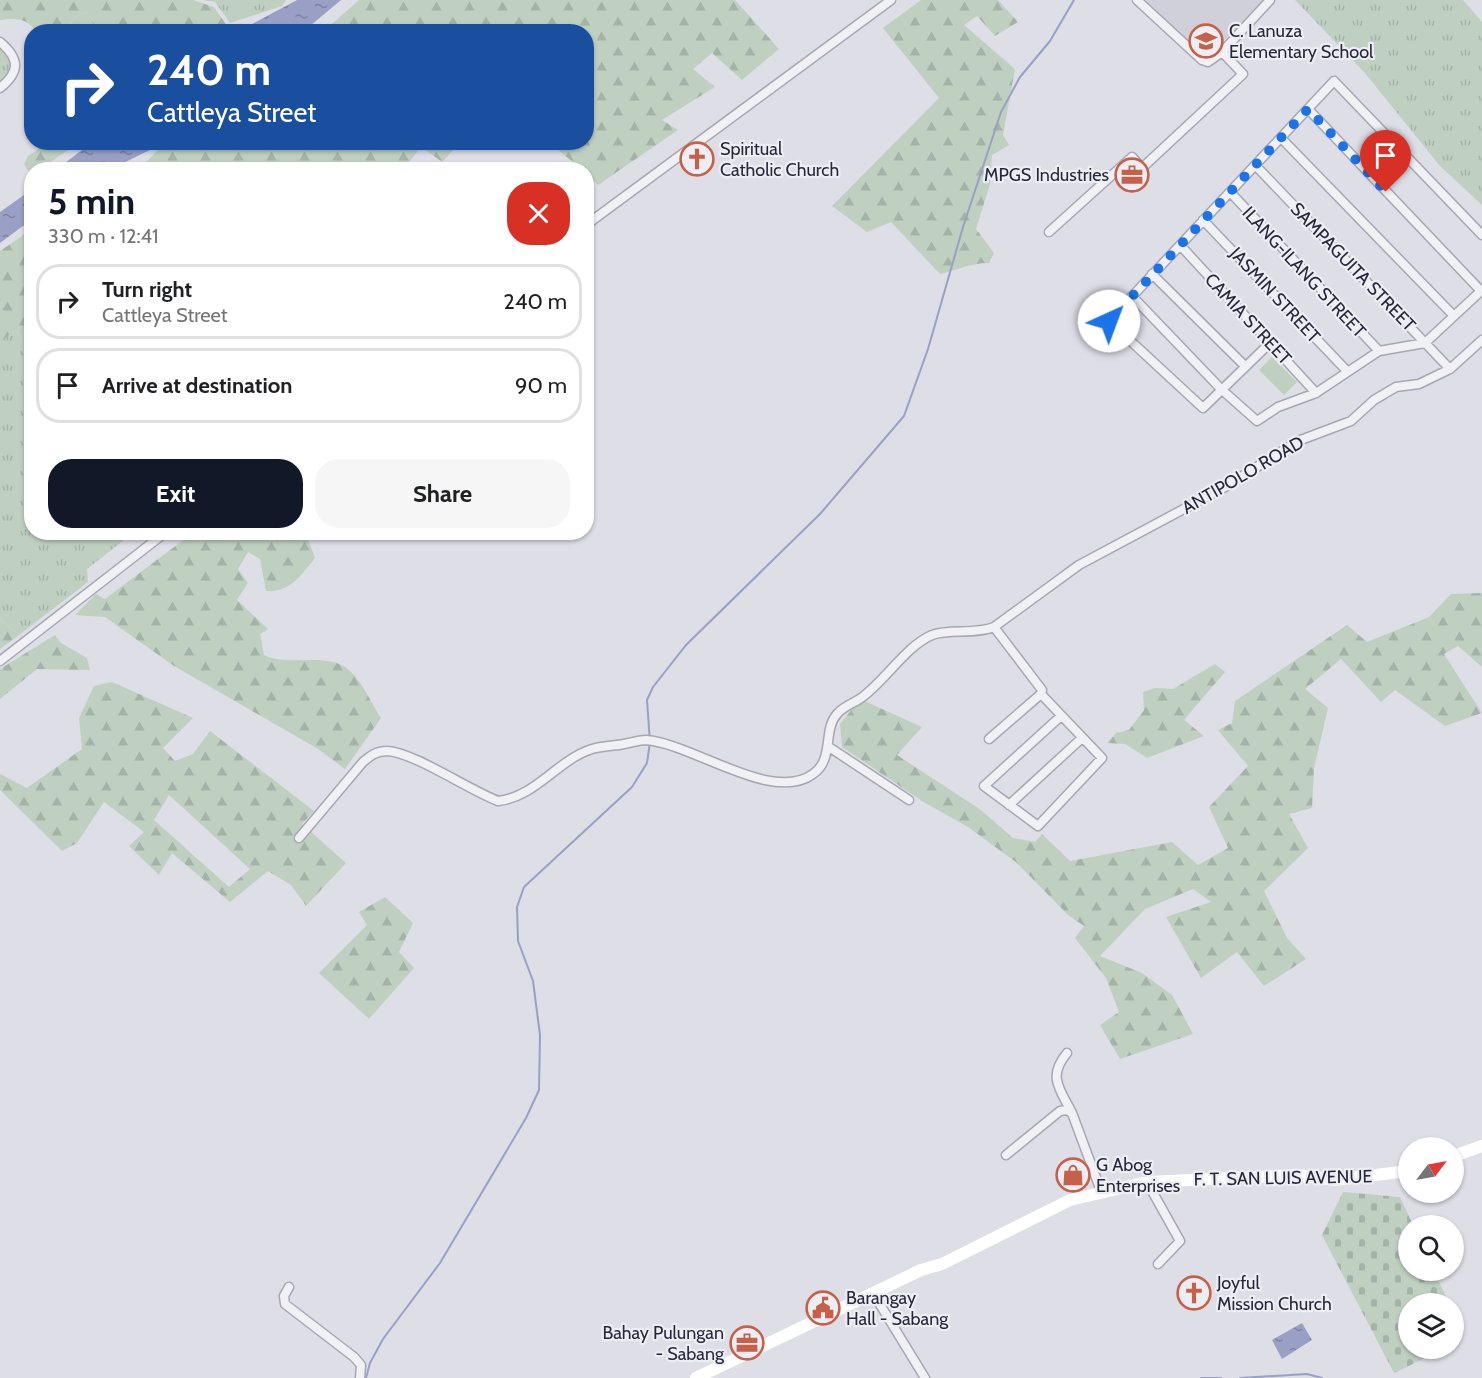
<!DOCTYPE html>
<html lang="en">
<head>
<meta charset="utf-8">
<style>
  :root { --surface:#fff; --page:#f6f6f6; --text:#202124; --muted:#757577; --line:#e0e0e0; --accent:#111827 }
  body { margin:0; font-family:Cabin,sans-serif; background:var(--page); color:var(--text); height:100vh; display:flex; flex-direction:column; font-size:22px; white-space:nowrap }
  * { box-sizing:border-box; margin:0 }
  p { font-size:20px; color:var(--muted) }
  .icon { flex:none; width:33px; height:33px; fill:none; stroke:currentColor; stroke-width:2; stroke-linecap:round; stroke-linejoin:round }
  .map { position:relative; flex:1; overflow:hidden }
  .panel { position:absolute; left:24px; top:162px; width:570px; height:378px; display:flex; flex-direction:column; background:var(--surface); border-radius:24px; box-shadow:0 2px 4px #0004 }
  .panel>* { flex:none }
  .banner { position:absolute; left:24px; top:24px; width:570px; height:126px; border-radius:24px; box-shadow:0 2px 4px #0004; background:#1a4fa0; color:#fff; overflow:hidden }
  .needle { width:39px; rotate:58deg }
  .buttons { position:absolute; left:1398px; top:1137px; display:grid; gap:12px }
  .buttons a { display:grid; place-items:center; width:66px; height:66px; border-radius:50%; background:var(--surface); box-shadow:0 2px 4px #0004; font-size:30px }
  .pin { position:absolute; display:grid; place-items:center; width:51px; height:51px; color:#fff; margin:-62px -26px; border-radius:50% 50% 50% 0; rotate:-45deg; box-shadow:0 0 6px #0007 }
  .pin .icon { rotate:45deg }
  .me { position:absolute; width:66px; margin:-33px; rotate:43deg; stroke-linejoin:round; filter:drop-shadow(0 0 4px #0008) }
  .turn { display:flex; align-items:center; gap:21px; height:126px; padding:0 24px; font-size:27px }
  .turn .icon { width:78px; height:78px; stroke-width:2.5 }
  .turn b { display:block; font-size:42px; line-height:51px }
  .round { display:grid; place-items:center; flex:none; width:63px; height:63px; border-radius:24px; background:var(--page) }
  .headline { display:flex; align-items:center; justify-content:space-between; height:102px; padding:0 24px }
  h1 { font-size:36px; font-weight:700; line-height:45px; color:var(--accent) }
  .action { display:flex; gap:12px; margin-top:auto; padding:12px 24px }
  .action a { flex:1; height:69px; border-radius:24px; background:var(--accent); color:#fff; font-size:24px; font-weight:700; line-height:69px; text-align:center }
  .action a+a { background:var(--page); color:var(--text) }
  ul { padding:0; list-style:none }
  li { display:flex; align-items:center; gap:18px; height:75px; margin:0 12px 9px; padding:0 12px; border:3px solid var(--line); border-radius:24px }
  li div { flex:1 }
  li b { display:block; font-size:22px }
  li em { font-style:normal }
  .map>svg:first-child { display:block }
  .built { fill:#d0d0db }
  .grass { fill:url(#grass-tufts) }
  .forest { fill:url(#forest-firs); fill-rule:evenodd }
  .cemetery { fill:url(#cemetery-stones) }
  .garden { fill:#bfd0c1 }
  .water { fill:url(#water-ripples) }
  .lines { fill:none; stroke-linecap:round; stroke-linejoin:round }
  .stream { stroke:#9aa0c5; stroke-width:2 }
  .minor-casing { stroke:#a7a7b3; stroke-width:11 }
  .minor { stroke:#f0f0f5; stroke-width:8 }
  .secondary { stroke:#fff; stroke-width:12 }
  .route { stroke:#1a73e8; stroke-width:10; stroke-dasharray:0 18 }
  .labels { text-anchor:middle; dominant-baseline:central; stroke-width:4.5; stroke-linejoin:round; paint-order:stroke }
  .poi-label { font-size:18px; fill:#28283c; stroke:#ededf4; text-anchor:start }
  .street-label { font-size:18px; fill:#28283c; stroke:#ededf4 }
</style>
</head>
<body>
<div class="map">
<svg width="1482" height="1378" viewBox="0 0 1482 1378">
  <defs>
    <pattern id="grass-tufts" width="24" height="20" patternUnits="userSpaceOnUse" patternTransform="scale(1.5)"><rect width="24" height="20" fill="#bfd0c1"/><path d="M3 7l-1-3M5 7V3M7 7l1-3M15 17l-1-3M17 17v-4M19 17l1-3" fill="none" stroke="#a4b3a7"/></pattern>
    <pattern id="forest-firs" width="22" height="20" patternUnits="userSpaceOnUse" patternTransform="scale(1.5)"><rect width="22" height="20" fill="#bfd0c1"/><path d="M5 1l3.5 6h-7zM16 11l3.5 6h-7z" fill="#a4b3a7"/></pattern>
    <pattern id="cemetery-stones" width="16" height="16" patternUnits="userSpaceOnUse" patternTransform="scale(1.5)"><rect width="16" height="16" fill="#bfd0c1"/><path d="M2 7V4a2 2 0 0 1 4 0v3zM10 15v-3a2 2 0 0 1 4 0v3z" fill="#a4b3a7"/></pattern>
    <pattern id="water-ripples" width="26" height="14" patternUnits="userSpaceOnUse" patternTransform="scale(1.5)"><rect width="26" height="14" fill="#9aa0c5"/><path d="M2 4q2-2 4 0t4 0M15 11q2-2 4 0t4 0" fill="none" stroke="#7e82a1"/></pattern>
  </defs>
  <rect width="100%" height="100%" fill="#dddee6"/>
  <path class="built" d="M1146 0H1264V1L1205 59Z"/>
  <path class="grass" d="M203 0H286L282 6 230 23 215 2Z
    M1295 0H1463L1482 22V205L1440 166 1364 72Z
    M89 12 95 26 94 31 64 32 77 15Z
    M0 48 11 62 8 74 0 84Z
    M15 330 31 349 32 532 133 533 87 569 88 582 19 635 0 619V343Z"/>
  <path class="forest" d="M0 0H193L214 7 227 26 218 32 94 31 95 26 89 12 77 15 64 31H35C28 18 14 18 0 20Z
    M359 0H735L779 49 742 80 712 53 693 69 715 87 662 120 678 130 598 185 587 175 586 170 581 169 550 143 586 142V32L324 31Z
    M921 0H998L1018 22 995 36 977 16 964 25 1015 69 1003 135 1009 145 992 155 990 184 976 229 994 253 989 263C970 263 958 270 940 274L891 222 867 232 832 206 939 98 883 28Z
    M50 142 78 143 42 168 32 170 30 173 24 164 28 156Z
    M165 143V142L460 143 442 162 421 147 404 169H135L143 165Z
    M31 230V349L15 330 0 343V251Z
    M194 532 306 533 315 558C302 574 290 593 266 591L260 559 248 552 238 569 248 583 237 600 268 629 260 634 264 655C290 668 328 650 350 671 361 680 373 706 381 718L345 769 318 749 174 666 105 617 75 615 96 594 105 599Z
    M1482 593V667L1458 646 1444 654 1482 713 1445 726 1395 690 1381 702 1341 659 1305 689 1328 708 1314 768 1312 808 1289 814 1308 848 1264 891 1287 938 1306 959 1264 986 1237 952 1201 978 1166 917 1211 902 1193 889 1145 909 1100 956 1142 973 1172 995 1193 1034 1120 1059 1100 1025 1119 1012 1106 978 1075 938 1084 926 1068 915 1017 863 968 827 922 801 842 747 840 724 860 699 922 727 897 755 981 810 1013 838 1035 842 1042 834 1070 861 1172 842 1198 865 1228 848 1209 807 1248 766 1218 730 1232 723 1235 701 1347 625 1367 642 1429 617 1451 594Z
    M0 619 19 635 0 649Z
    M55 635 61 643 87 658 90 670 37 669 0 699V669Z
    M1215 664 1225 672 1184 720 1204 736 1147 758 1125 744 1107 743 1116 733 1129 730 1144 710 1143 692 1155 688 1173 689Z
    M112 682 193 718 163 748 175 761 193 754 210 731 314 811 302 824 346 863 306 906 291 885 268 871 230 902 172 853 159 875 129 846 144 832 104 802 77 843 62 851 0 790V774L27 788 82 749 79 718 94 686ZM169 795 250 869 229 887 154 820Z
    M385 897 413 923 399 952 414 968 369 1019 319 973 367 925 359 912Z"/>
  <path class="cemetery" d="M1343 1192 1400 1197 1413 1225 1408 1226V1270L1434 1271 1449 1303 1408 1304V1348L1444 1349 1394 1373 1322 1235Z"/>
  <path class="garden" d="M1272 357 1297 382 1284 395 1259 370Z"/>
  <path class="water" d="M297 0H341L304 31H239Z
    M91 143V142L156 143 152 149 111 169H57Z
    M31 190V220L0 243V212Z
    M1302 1323 1312 1340 1282 1359 1272 1340Z"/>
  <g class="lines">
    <path class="stream" d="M366 1378 370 1363 383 1339 440 1263 526 1118 539 1090 540 1035 533 981 518 941 517 907 524 887 632 787 647 763 650 742 647 700 653 687 686 645 820 514 904 416 928 349 963 227 1001 112 1020 77 1050 41 1074 0
      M1201 1378H1221
      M1240 1378 1307 1374 1322 1378"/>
    <defs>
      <path id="minor" d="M1137 0 1202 60 1208 62 1222 52 1270 0
        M0 42C19 58 21 71 0 88
        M1308 109 1481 291
        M1281 138 1454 316
        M1256 166 1450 369
        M1230 192 1379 351
        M1203 220 1346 370
        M586 225 891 0
        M1049 232 1132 157 1142 168 1243 74 1222 52
        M1180 245 1316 393
        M1152 274 1245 366
        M1132 296 1221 389 1257 421 1278 407 1316 393 1379 351 1425 343 1482 290
        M1271 342 1203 408 1109 321 1334 81 1482 235
        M0 661 166 532
        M1041 694 1102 758 1038 826 984 786 1061 716
        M989 739 1041 694 1042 690 994 627
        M829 747 909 800
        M1009 805 1082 738
        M299 838 363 762C370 756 376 751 387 751 413 752 469 790 498 801 536 797 557 760 592 749 602 746 614 746 624 744 631 743 639 740 646 740 694 744 772 804 813 774 835 759 822 729 838 713 844 706 854 703 861 698 885 681 906 646 932 635 949 628 974 635 994 627L1079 565 1225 487 1298 441 1351 421 1374 400 1396 387 1419 384 1450 369 1482 340
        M1067 1053C1047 1077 1060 1089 1072 1113
        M1006 1155 1060 1111 1067 1110 1072 1113 1101 1191
        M1147 1182 1180 1241 1158 1264
        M289 1287 284 1296 285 1304 354 1357 361 1365 360 1378
        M873 1293 925 1378"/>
    </defs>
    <use href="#minor" class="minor-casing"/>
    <use href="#minor" class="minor"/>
    <path class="secondary" d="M1454 1156 1482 1146
      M696 1378 921 1270 942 1264 1070 1200 1147 1182 1298 1175 1335 1180 1408 1171"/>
  </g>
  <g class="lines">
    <path class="route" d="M1109 321 1308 109 1386 192"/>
  </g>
  <defs>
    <symbol id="school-ring" viewBox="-11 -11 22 22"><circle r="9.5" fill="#ededf4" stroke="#c66048" stroke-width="1.5"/><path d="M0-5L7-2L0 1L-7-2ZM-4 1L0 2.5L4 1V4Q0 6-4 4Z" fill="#c66048"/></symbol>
    <symbol id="church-ring" viewBox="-11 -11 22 22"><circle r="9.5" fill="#ededf4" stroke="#c66048" stroke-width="1.5"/><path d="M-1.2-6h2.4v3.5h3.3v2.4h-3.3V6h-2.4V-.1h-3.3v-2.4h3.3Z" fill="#c66048"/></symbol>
    <symbol id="office-ring" viewBox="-11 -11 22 22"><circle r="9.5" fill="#ededf4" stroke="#c66048" stroke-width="1.5"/><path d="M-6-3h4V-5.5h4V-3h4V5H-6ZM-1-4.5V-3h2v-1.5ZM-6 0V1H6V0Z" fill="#c66048"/></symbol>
    <symbol id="shop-ring" viewBox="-11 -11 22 22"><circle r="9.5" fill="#ededf4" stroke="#c66048" stroke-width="1.5"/><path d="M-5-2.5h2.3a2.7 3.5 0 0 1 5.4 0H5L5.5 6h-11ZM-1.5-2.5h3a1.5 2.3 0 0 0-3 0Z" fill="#c66048"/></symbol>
    <symbol id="civic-ring" viewBox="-11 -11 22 22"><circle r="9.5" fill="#ededf4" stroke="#c66048" stroke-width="1.5"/><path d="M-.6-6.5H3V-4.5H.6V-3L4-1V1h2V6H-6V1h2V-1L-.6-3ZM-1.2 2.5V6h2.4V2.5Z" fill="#c66048"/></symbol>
  </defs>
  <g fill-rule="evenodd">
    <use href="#school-ring" x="1187" y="22" width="38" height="38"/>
    <use href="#church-ring" x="678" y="140" width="38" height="38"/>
    <use href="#office-ring" x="1113" y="156" width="38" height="38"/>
    <use href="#shop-ring" x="1054" y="1156" width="38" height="38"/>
    <use href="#church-ring" x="1175" y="1274" width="38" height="38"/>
    <use href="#civic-ring" x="804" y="1289" width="38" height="38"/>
    <use href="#office-ring" x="728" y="1324" width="38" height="38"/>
  </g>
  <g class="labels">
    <g class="poi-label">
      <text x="1229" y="31">C. Lanuza<tspan x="1229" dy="21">Elementary School</tspan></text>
      <text x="720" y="149">Spiritual<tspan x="720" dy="21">Catholic Church</tspan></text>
      <text x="1109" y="175" text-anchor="end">MPGS Industries</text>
      <text x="1096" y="1165">G Abog<tspan x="1096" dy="21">Enterprises</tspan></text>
      <text x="1217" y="1283">Joyful<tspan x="1217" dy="21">Mission Church</tspan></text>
      <text x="846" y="1298">Barangay<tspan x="846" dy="21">Hall - Sabang</tspan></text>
      <text x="724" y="1333" text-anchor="end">Bahay Pulungan<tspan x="724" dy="21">- Sabang</tspan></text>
    </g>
    <g class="street-label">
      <text transform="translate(1353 267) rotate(46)">SAMPAGUITA STREET</text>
      <text transform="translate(1304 272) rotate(47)">ILANG-ILANG STREET</text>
      <text transform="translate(1275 295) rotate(47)">JASMIN STREET</text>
      <text transform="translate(1248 319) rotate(47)">CAMIA STREET</text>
      <text transform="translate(1243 475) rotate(-30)">ANTIPOLO ROAD</text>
      <text transform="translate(1283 1178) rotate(-1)">F. T. SAN LUIS AVENUE</text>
    </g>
  </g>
</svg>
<div class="buttons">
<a><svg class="needle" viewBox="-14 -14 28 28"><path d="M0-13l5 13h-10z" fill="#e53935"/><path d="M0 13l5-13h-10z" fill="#757577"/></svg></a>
<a><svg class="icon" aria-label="search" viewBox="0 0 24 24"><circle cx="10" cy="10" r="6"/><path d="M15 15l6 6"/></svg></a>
<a><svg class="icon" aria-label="layers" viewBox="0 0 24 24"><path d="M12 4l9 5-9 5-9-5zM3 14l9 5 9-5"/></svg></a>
</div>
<div class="pin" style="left:1386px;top:192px;background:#d93025"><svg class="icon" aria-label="arrive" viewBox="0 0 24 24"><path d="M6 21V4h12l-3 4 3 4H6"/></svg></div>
<svg class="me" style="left:1109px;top:321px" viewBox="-20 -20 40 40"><circle r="19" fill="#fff"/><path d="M0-13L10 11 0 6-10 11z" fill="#1a73e8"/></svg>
<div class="banner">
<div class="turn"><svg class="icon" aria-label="right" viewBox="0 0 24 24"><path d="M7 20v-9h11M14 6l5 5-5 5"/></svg><div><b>240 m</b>Cattleya Street</div></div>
</div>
<section class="panel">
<div class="headline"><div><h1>5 min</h1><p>330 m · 12:41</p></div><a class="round" style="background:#d93025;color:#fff"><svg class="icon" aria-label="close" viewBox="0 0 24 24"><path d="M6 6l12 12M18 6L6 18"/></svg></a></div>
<ul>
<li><svg class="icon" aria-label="right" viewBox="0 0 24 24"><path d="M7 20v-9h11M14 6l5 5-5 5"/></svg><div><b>Turn right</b><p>Cattleya Street</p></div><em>240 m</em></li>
<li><svg class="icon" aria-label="arrive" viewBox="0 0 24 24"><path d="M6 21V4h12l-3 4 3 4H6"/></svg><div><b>Arrive at destination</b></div><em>90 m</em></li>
</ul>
<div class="action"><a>Exit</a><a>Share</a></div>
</section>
</div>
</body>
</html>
